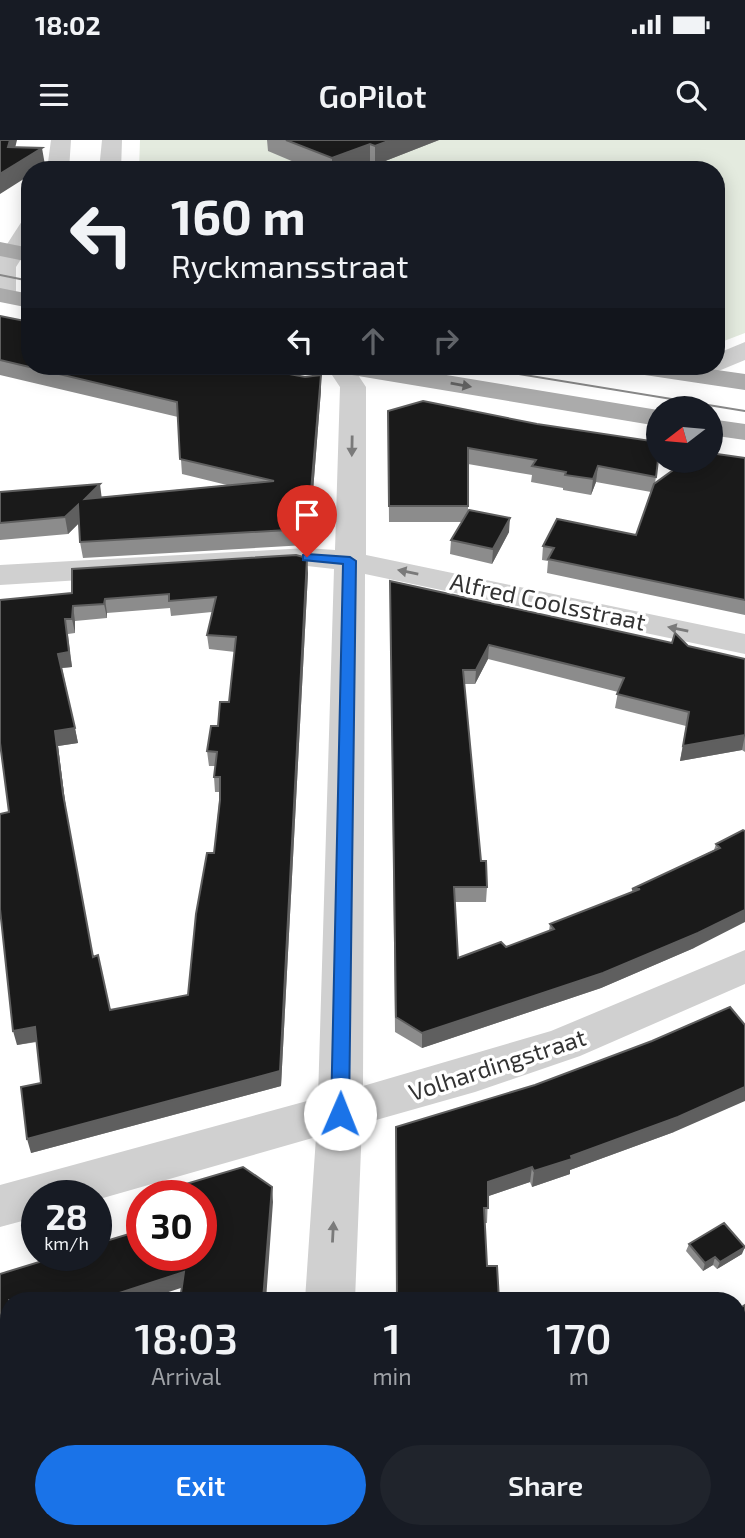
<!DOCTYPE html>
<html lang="en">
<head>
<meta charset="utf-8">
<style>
  :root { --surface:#171b24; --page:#20242c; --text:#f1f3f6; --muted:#9ea1a6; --accent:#1a73e8 }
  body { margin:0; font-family:"Exo 2",sans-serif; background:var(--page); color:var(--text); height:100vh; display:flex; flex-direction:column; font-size:26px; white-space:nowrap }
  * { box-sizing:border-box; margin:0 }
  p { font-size:23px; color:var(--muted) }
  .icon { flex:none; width:38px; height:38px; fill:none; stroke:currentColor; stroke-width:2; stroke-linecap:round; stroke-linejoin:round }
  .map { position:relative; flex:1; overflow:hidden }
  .sheet { position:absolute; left:0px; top:1152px; width:746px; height:247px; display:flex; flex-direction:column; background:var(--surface); border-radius:28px 28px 0 0; box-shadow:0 4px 18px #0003 }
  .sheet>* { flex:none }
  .hud { position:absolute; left:21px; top:21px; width:704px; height:214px; border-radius:28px; box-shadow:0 4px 18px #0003; background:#171b24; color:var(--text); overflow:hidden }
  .needle { width:46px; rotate:254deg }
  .fabs { position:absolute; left:646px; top:256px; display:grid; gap:14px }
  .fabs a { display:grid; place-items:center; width:77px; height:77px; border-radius:50%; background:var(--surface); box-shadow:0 4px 18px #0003; font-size:35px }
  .speed { position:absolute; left:21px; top:1040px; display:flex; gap:14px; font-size:35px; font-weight:700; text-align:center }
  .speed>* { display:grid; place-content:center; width:91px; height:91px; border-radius:50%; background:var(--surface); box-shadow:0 4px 18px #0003; line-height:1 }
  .speed small { font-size:18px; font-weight:400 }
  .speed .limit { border:10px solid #d22; background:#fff; color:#111 }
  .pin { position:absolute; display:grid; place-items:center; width:60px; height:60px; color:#fff; margin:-72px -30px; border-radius:50% 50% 50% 0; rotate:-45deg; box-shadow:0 0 7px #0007 }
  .pin .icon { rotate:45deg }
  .me { position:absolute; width:77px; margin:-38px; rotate:1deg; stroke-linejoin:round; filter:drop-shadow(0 0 5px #0008) }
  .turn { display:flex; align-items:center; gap:24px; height:147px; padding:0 35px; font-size:32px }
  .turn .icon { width:91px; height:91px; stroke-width:2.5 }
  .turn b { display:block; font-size:49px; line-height:60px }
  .lanes { display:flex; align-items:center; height:66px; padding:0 35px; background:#0003; justify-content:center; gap:35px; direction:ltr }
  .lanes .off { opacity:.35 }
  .eta { display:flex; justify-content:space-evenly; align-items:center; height:119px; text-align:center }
  .eta b { font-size:42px; font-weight:600; line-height:49px }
  .primary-button { display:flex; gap:14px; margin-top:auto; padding:14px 35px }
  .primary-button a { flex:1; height:80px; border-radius:42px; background:var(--accent); color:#fff; font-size:28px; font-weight:600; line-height:80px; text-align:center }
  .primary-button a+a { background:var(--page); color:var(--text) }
  .status { display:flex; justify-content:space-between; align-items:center; height:49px; padding:0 35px; background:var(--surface); direction:ltr }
  .status svg { height:19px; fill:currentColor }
  header { display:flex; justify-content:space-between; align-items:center; height:91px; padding:0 35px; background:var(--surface); font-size:32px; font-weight:600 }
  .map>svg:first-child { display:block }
  .green { fill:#e4ebdf }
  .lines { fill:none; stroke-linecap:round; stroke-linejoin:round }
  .minor { fill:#d0d0d0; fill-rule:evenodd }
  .major { fill:#ababab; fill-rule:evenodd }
  .tram { stroke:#888; stroke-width:2 }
  .wall { fill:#8c8c8c; fill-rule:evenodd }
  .shaded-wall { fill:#5f5f5f }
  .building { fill:#1a1a1a; stroke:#5f5f5f; stroke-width:2; fill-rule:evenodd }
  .oneway { fill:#636363 }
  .oneway2 { fill:#7a7a7a }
  .route { fill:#1a73e8; stroke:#114b97; stroke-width:2 }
  .labels { text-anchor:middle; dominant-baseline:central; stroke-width:7; stroke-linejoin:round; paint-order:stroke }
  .street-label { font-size:24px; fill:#333; stroke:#fff }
</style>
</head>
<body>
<div class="status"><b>18:02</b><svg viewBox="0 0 49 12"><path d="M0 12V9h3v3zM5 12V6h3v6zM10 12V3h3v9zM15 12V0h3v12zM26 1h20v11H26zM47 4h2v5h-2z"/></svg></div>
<header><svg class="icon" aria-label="menu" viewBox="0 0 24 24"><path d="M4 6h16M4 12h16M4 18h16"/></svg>GoPilot<svg class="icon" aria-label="search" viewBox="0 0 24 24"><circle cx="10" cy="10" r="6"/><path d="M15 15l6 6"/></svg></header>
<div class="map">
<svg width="745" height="1398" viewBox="0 0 745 1398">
  <rect width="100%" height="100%" fill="#fff"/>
  <path class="green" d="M140 0H745V193L716 204V30H139Z"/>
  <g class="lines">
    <path class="minor" d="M51 0H71L69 30H47Z
      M102 0H122L121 30H99Z
      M30 79V105L16 127V156L13 161 0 162V115L22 81Z
      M745 202V220L716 232 704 226H716V214Z
      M326 226H352L366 247V415L745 494V514L365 434 363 946 551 891 745 810V844L580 916 475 952 362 984 355 1160H305L316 997 96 1060V1055H37V1077L0 1087V1045L318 958 334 429 307 426 0 445V425L307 408 335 410 340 247Z
      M745 1321V1378L737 1382V1325Z
      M289 1390H345L344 1398H288Z
      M633 1390H701L698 1398H630Z"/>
    <path class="major" d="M0 102 30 108V122L0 116Z
      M0 148 30 154V168L0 162Z
      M333 226H392L658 270V286L346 234 337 232Z
      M625 226H689L745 234V250L638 234 629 232Z
      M710 279 745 284V300L710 295Z"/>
    <path class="tram" d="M0 135 30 141
      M470 226 745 271"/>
  </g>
  <path class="wall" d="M267 0H439L375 25 370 23 353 30H313L268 11Z
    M0 176 321 250 309 402 306 405 83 418 80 402 79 383 68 394 0 400V352L102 357 227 345 182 334 178 277 0 235Z
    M388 271 656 337 655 343 745 318V475L547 433 548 421 542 420 543 406 636 395 651 352 596 342 591 355 563 350V348L531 342 532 335 468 324V372L509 392 492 424 450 414 451 400 462 382H389Z
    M308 433 281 946 31 1013 41 943 37 902 17 905 0 460ZM170 468 171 476 212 472 207 495 209 509 235 512 229 562 207 611 209 626H215L214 637 215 652H220L214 713 188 855 110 870 93 816 66 669 58 606 78 603 62 528 72 527 68 494 75 493V481L107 478V473Z
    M390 441 745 519V612L742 610 680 621 686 586 615 568 618 552 488 519 475 544H464L481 721 487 747 486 762H455L458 818 506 807 549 791 550 784 632 752V749L714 710 716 704 743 690 694 808 601 848 422 908 395 892Z
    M396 987 674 992 570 1030V1034L532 1047 530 1042 488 1056 487 1083H485L487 1126 499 1160Z
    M689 1104 742 1114 717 1129 713 1125 703 1131 686 1111Z
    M122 1390H245L244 1398H128L126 1392H122Z"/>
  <path class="shaded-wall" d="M10 0H17L11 25 8 7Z
    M391 0H439L375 25V6Z
    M370 4V23L353 30H332V18Z
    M42 8 45 25 38 30H30V35L0 54V34Z
    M321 235V250L309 402 306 405 305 389Z
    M598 326 596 342 591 355 593 339Z
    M100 344 102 360 85 359Z
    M78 365 81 381 68 394 65 377Z
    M510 378 509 392 492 424 493 409Z
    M307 418 308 433 281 946 31 1013 27 999 280 931Z
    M105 459 107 473V478L104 464Z
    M73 466 75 481V493L72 479Z
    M65 479 72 527 61 528 58 514Z
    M489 505 488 519 475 544 476 530Z
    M75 588 78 603 58 606 66 669 63 654 55 591Z
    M745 595 742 610 680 621 683 606Z
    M745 770V782L694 808 601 848 422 908V893Z
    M35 887 39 901 17 905 13 891Z
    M745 947V961L674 992 570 1030V1034L532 1047 534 1031 571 1016Z
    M532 1027 530 1042 486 1057 488 1042Z
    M272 1047 273 1062 266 1160H263Z
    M745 1107 742 1114 717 1129 720 1122Z
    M715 1117 713 1125 703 1131 705 1123Z
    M184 1132 187 1146 144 1160H98Z
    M9 1213V1229L1 1231 0 1216Z
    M745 1281V1291L737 1296V1286Z
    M242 1390H245L244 1398H241Z
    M544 1390H566L549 1398H527Z"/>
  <path class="building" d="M0 0H10L8 7 42 8 0 34Z
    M286 0H391L375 6 370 4 332 18Z
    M0 176 30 182V226H247L305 237 321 235 308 386 305 389 80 402 78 365 65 377 0 383V352L100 344 85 359 274 341 180 319 177 262 0 220Z
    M423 261 537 284 658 302V320L656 337 598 326 593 339 565 335 566 332 532 326 536 320 468 308V366H389L388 271Z
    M710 313 745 318V460L548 419 554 408 543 406 557 379 636 395 654 344 687 320H710Z
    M469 370 510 378 493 409 451 400Z
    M296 415 307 418 280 931 27 999 21 947 41 943 35 887 13 891 0 769V674L9 672 0 603V460L72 453V429ZM169 454V461L216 457 207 495 236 497 229 562H220L218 586H211L207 611 217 612 214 637H220V660L214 713H207L196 774 188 855 110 870 98 815 93 817 63 654 55 591 75 588 58 514 69 512 65 479H72L73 466 104 464 105 459Z
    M390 441 672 503 675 493 688 506 745 519V595L683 606 689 572 617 554 624 538 489 505 476 530H463L481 721H486L487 747H454L458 818 501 802 506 807 554 789 550 784 640 749H632L720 708 716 704 743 690 745 691V770L698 793 603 833 422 893 396 877Z
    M730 867 745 885V947L678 977 571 1016 572 1019 534 1031 532 1027 488 1042V1068H484L487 1126H497L499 1160H397L396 987 535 945 652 901Z
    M243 1027 272 1047 263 1160H180L184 1132 98 1160H9V1213L0 1216V1134L62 1115H96V1104L142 1090V1115H201V1055H152V1054Z
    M724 1083 745 1107 720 1122 715 1117 705 1123 689 1104Z
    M745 1165V1281L737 1286V1170Z
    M125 1390H242L241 1398H129L130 1390Z
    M391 1390H544L527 1398H390Z"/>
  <defs><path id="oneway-solid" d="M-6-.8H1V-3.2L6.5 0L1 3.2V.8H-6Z" transform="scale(1.75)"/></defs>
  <use class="oneway" href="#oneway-solid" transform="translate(461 245) rotate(10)"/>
  <g class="oneway2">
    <use href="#oneway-solid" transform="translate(352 306) rotate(91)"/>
    <use href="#oneway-solid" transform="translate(408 432) rotate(-169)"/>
    <use href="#oneway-solid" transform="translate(678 489) rotate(-168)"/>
    <use href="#oneway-solid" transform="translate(333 1092) rotate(-87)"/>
  </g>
  <path class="route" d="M307 414 350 417 356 421 349 974 347 979H333L331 974 343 424 303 420V415Z"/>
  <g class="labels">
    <g class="street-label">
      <text transform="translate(548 461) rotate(12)">Alfred Coolsstraat</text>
      <text transform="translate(497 924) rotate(-18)">Volhardingstraat</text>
    </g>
  </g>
</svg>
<div class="fabs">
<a><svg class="needle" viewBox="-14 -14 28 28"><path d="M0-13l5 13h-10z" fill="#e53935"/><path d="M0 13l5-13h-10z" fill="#9ea1a6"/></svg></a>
</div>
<div class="speed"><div>28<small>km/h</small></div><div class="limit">30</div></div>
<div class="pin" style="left:307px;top:417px;background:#d93025"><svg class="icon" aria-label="arrive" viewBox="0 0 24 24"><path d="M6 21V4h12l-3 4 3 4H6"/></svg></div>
<svg class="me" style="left:340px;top:974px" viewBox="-20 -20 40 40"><circle r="19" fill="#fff"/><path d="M0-13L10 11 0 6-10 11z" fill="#1a73e8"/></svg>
<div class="hud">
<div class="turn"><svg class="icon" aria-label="left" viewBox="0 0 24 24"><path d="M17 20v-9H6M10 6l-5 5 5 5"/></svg><div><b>160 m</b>Ryckmansstraat</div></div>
<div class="lanes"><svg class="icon" aria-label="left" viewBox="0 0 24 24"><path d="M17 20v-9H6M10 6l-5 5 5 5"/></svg><svg class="icon off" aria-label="ahead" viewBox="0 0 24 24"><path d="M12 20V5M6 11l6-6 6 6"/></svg><svg class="icon off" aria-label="right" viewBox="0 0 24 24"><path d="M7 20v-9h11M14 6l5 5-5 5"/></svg></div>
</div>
<section class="sheet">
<div class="eta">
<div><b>18:03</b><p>Arrival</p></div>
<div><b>1</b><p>min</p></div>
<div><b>170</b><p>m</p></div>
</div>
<div class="primary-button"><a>Exit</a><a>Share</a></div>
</section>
</div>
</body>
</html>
